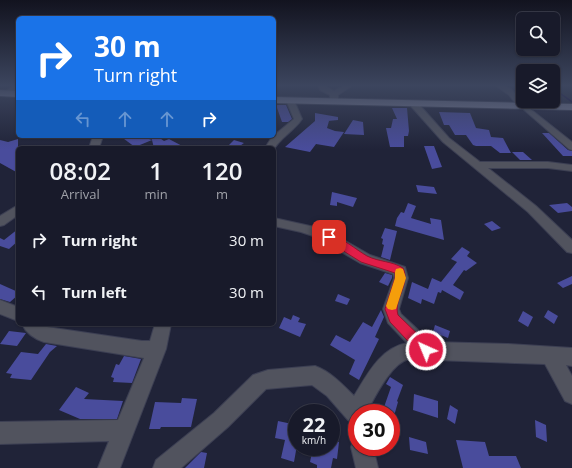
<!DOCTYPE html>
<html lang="en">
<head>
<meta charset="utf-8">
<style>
  :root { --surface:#181a2a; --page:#212332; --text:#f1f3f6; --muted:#9fa1a8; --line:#363847 }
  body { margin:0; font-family:"Open Sans",sans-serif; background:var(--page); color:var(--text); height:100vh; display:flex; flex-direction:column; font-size:15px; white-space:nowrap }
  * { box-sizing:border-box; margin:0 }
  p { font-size:13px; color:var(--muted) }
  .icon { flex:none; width:22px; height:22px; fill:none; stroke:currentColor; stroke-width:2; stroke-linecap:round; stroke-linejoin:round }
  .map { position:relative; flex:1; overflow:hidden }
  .sheet { position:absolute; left:16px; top:146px; width:260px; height:180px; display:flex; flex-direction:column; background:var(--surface); border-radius:6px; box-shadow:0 1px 3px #0004,0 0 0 1px var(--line) }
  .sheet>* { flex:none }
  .top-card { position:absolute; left:16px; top:16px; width:260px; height:122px; border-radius:6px; box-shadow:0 1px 3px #0004,0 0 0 1px var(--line); background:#1a73e8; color:#fff; overflow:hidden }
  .tools { position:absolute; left:516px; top:12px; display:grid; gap:8px }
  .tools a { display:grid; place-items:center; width:44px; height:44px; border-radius:6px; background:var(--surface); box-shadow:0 1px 3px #0004,0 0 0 1px var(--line); font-size:20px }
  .speed { position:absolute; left:288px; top:404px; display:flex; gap:8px; font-size:20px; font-weight:700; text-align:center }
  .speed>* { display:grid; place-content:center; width:52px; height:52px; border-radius:50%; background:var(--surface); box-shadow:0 1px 3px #0004,0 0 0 1px var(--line); line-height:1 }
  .speed small { font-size:10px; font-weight:400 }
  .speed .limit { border:6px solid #d22; background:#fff; color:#111 }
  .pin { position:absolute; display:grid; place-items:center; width:34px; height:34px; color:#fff; margin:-17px; border-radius:8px; box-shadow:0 2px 6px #0006 }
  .me { position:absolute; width:44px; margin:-22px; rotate:316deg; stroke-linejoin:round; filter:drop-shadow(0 0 3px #0008) }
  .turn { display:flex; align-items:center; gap:14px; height:84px; padding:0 12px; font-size:18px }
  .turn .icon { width:52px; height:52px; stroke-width:2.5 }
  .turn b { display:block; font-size:28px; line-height:34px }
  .lanes { display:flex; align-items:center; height:38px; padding:0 12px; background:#0003; justify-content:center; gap:20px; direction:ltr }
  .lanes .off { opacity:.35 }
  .eta { display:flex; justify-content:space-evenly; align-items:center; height:68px; text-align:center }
  .eta b { font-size:24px; font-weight:600; line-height:28px }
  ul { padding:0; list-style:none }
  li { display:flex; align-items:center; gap:12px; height:52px; padding:0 12px }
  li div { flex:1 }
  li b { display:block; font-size:15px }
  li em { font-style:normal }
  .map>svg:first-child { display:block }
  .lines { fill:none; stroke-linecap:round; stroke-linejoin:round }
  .stream { stroke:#0d033d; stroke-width:1.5 }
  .building { fill:#494c9c }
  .minor-casing { stroke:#3c3f53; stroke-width:2 }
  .major-casing { stroke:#3c3f53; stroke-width:2 }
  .minor { fill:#51535e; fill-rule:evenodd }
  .major { fill:#7d8096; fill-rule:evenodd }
  .route { fill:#e11d48; stroke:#92132f }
  .slow { fill:#f59e0b }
</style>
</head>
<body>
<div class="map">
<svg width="572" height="468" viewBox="0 0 572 468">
  <rect width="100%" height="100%" fill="#202338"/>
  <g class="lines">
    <path class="stream" d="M553 88 572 102"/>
  </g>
  <path class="building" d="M276 105H286L292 119 288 122H282Z
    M392 108H407L409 131 408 136H404V147H390L386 128H391L393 119H397Z
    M439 112 470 113 476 128 489 130 491 137 503 138 511 153H500L491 146H476L473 145 466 135H455L449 125H444Z
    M315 113 338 117V120L328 121H329L327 128 335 131 344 132 334 147 316 144 310 152 285 147 315 121Z
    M353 120 363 122 364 135 344 134Z
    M542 133H549L568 150 572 151V156H563Z
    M120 136H140L152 140 135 147Z
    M151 136H157L164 141 169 139 186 148H154Z
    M18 139V173L0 163V140L8 142Z
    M234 140 244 143 237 148H226Z
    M424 146H434L442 167 432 169Z
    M512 152H523L532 160H520Z
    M416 185 434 187 437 194 418 192Z
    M332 192 357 198 353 207 337 202V206L330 205Z
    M408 203 416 206 411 218 431 224 430 218 441 220 444 240 395 226 397 218 401 212 404 213Z
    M567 203 572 207V211L558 213 549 205Z
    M492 221 501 228 492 231 484 224Z
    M385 228 397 231 390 260 381 257 384 245 382 244 383 239 381 238Z
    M18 229V241L9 249 0 246V238L4 240Z
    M462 247 470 252 467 256 477 263 466 271 464 270 453 285 464 292 460 300 442 290 441 293 438 292 434 304 422 299 421 304 408 298 412 282 428 289 432 278 441 282 457 262 451 259Z
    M385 273 392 275V278L388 286 379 282Z
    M572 276V284L563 288 557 283Z
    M0 284 18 292V295L10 302 0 299Z
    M338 294 350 299 347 305 335 301Z
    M381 310 384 317 375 337 379 339 359 380 349 374 355 360 330 345 336 335 350 342 363 322 372 327Z
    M548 310 558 316 554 324 544 317Z
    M523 311 533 317 528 327 518 321Z
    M293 315 300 318 298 322 306 324 300 337 279 328 284 317 291 320Z
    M435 325 450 331 448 338 433 332Z
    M9 331 26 333 17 346 0 344Z
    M46 344 57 346 50 352 31 380 10 378 12 374 6 373 21 352 38 354Z
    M124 356 141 359 132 383 113 382 114 378 111 377 116 364 119 365Z
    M390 377 403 385 397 401 398 402 394 416 391 413 383 410 391 387 386 384Z
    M76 387 89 393 84 399 123 401 117 419H80L59 410Z
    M414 394 438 401V418L413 410Z
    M182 398 197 399 191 427H161L160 429H149L155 402 181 403Z
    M450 405 458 410 455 424 447 419Z
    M535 420 546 425 547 442 536 437Z
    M278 421 297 425 294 444 297 445 294 462 281 458 285 440 275 438Z
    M409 437 426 442 428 454 410 450Z
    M331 440 339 442 337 459 333 458 331 468H317V465L310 462 313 447H331Z
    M456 440 485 442 489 456H516L521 468H463Z
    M201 452 207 453 204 468H185Z"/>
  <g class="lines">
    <defs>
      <path id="minor" d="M15 85H18V90L10 96H4V92Z
        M318 85H324L334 91 345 85H353L338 95V101L334 103 330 101V95L320 90Z
        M495 85H503L511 89 524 104 572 142V150L569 149 522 108H519L509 95Z
        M287 98H293L302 119C294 131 281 137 274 149L265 148 272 137 294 119 286 100Z
        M410 101H416L449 138 480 162H548L572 165V171L548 168H488L536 206 572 240V253L567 252 528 212 443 142 410 105Z
        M93 136H103L99 148H89Z
        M18 205V215L4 225 0 226V216Z
        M274 218 319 228 337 236 370 255 405 267 408 278 399 309 401 314 431 342 508 344 572 348V366L566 365 572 376V404L565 401 545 364 409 359C391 363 375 397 366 413H357V422L355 423 348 420 327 396 312 385 266 389 228 427 181 468H153L156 460 214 413 253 375 268 370 315 366C331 372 342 384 354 396 367 375 380 348 407 343L388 323 383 309 394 278 393 274 360 263 316 237 301 232 274 226Z
        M0 300 18 307V321L0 314Z
        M22 324H44L47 327 142 341H150L155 324H171L166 349 120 468H98L109 441 0 444V422L118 420 144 358 44 342C35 339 26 333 22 324Z
        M357 438V447H373L378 468H356L351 447 354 439Z"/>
      <path id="major" d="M0 90 18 91V97L0 96Z
        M274 97 572 104V110L274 103Z"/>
    </defs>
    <use href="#minor" class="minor-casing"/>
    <use href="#major" class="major-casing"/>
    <use href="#minor" class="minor"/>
    <use href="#major" class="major"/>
  </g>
  <linearGradient id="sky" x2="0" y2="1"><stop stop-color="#12131f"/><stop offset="0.57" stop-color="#3c455e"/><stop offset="1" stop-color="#3c455e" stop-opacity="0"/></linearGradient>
  <rect width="572" height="150" fill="url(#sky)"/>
  <path class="route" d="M329 234C343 238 355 249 367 256 379 262 392 261 403 268 411 284 393 299 398 315L430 346 432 350 430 355 426 357 421 355 390 322 385 309 395 278V273L361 262 326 240 324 237 326 235Z"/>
  <path class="slow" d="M400 268 403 269 406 278 397 306 396 309 392 310 388 309 386 306 395 278V272L396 269Z"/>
</svg>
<div class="tools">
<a><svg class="icon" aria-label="search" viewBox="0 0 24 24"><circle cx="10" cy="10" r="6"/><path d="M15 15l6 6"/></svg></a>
<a><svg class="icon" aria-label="layers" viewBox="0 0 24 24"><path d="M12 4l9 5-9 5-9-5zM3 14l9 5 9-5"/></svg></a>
</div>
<div class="speed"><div>22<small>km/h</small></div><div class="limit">30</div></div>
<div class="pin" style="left:329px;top:237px;background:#d93025"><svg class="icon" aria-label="arrive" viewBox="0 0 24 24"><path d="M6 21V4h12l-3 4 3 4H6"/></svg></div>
<svg class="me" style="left:426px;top:350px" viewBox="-20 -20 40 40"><circle r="17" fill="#e11d48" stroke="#fff" stroke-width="3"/><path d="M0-11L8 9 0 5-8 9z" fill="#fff"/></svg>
<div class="top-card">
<div class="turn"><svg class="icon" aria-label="right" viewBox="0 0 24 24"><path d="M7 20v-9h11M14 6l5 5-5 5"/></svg><div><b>30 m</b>Turn right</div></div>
<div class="lanes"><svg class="icon off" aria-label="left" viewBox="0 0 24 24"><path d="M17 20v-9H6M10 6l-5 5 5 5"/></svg><svg class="icon off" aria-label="ahead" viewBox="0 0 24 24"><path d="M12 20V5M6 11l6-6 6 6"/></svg><svg class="icon off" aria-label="ahead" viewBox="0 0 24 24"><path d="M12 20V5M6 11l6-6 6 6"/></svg><svg class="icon" aria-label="right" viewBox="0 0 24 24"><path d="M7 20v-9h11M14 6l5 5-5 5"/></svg></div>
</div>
<section class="sheet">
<div class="eta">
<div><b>08:02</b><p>Arrival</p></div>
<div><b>1</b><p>min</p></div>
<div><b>120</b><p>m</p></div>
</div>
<ul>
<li><svg class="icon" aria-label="right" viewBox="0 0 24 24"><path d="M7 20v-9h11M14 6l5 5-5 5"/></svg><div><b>Turn right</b></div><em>30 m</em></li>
<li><svg class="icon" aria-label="left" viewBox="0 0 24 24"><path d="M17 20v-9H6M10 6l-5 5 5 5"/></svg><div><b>Turn left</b></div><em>30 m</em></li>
</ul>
</section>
</div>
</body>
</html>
